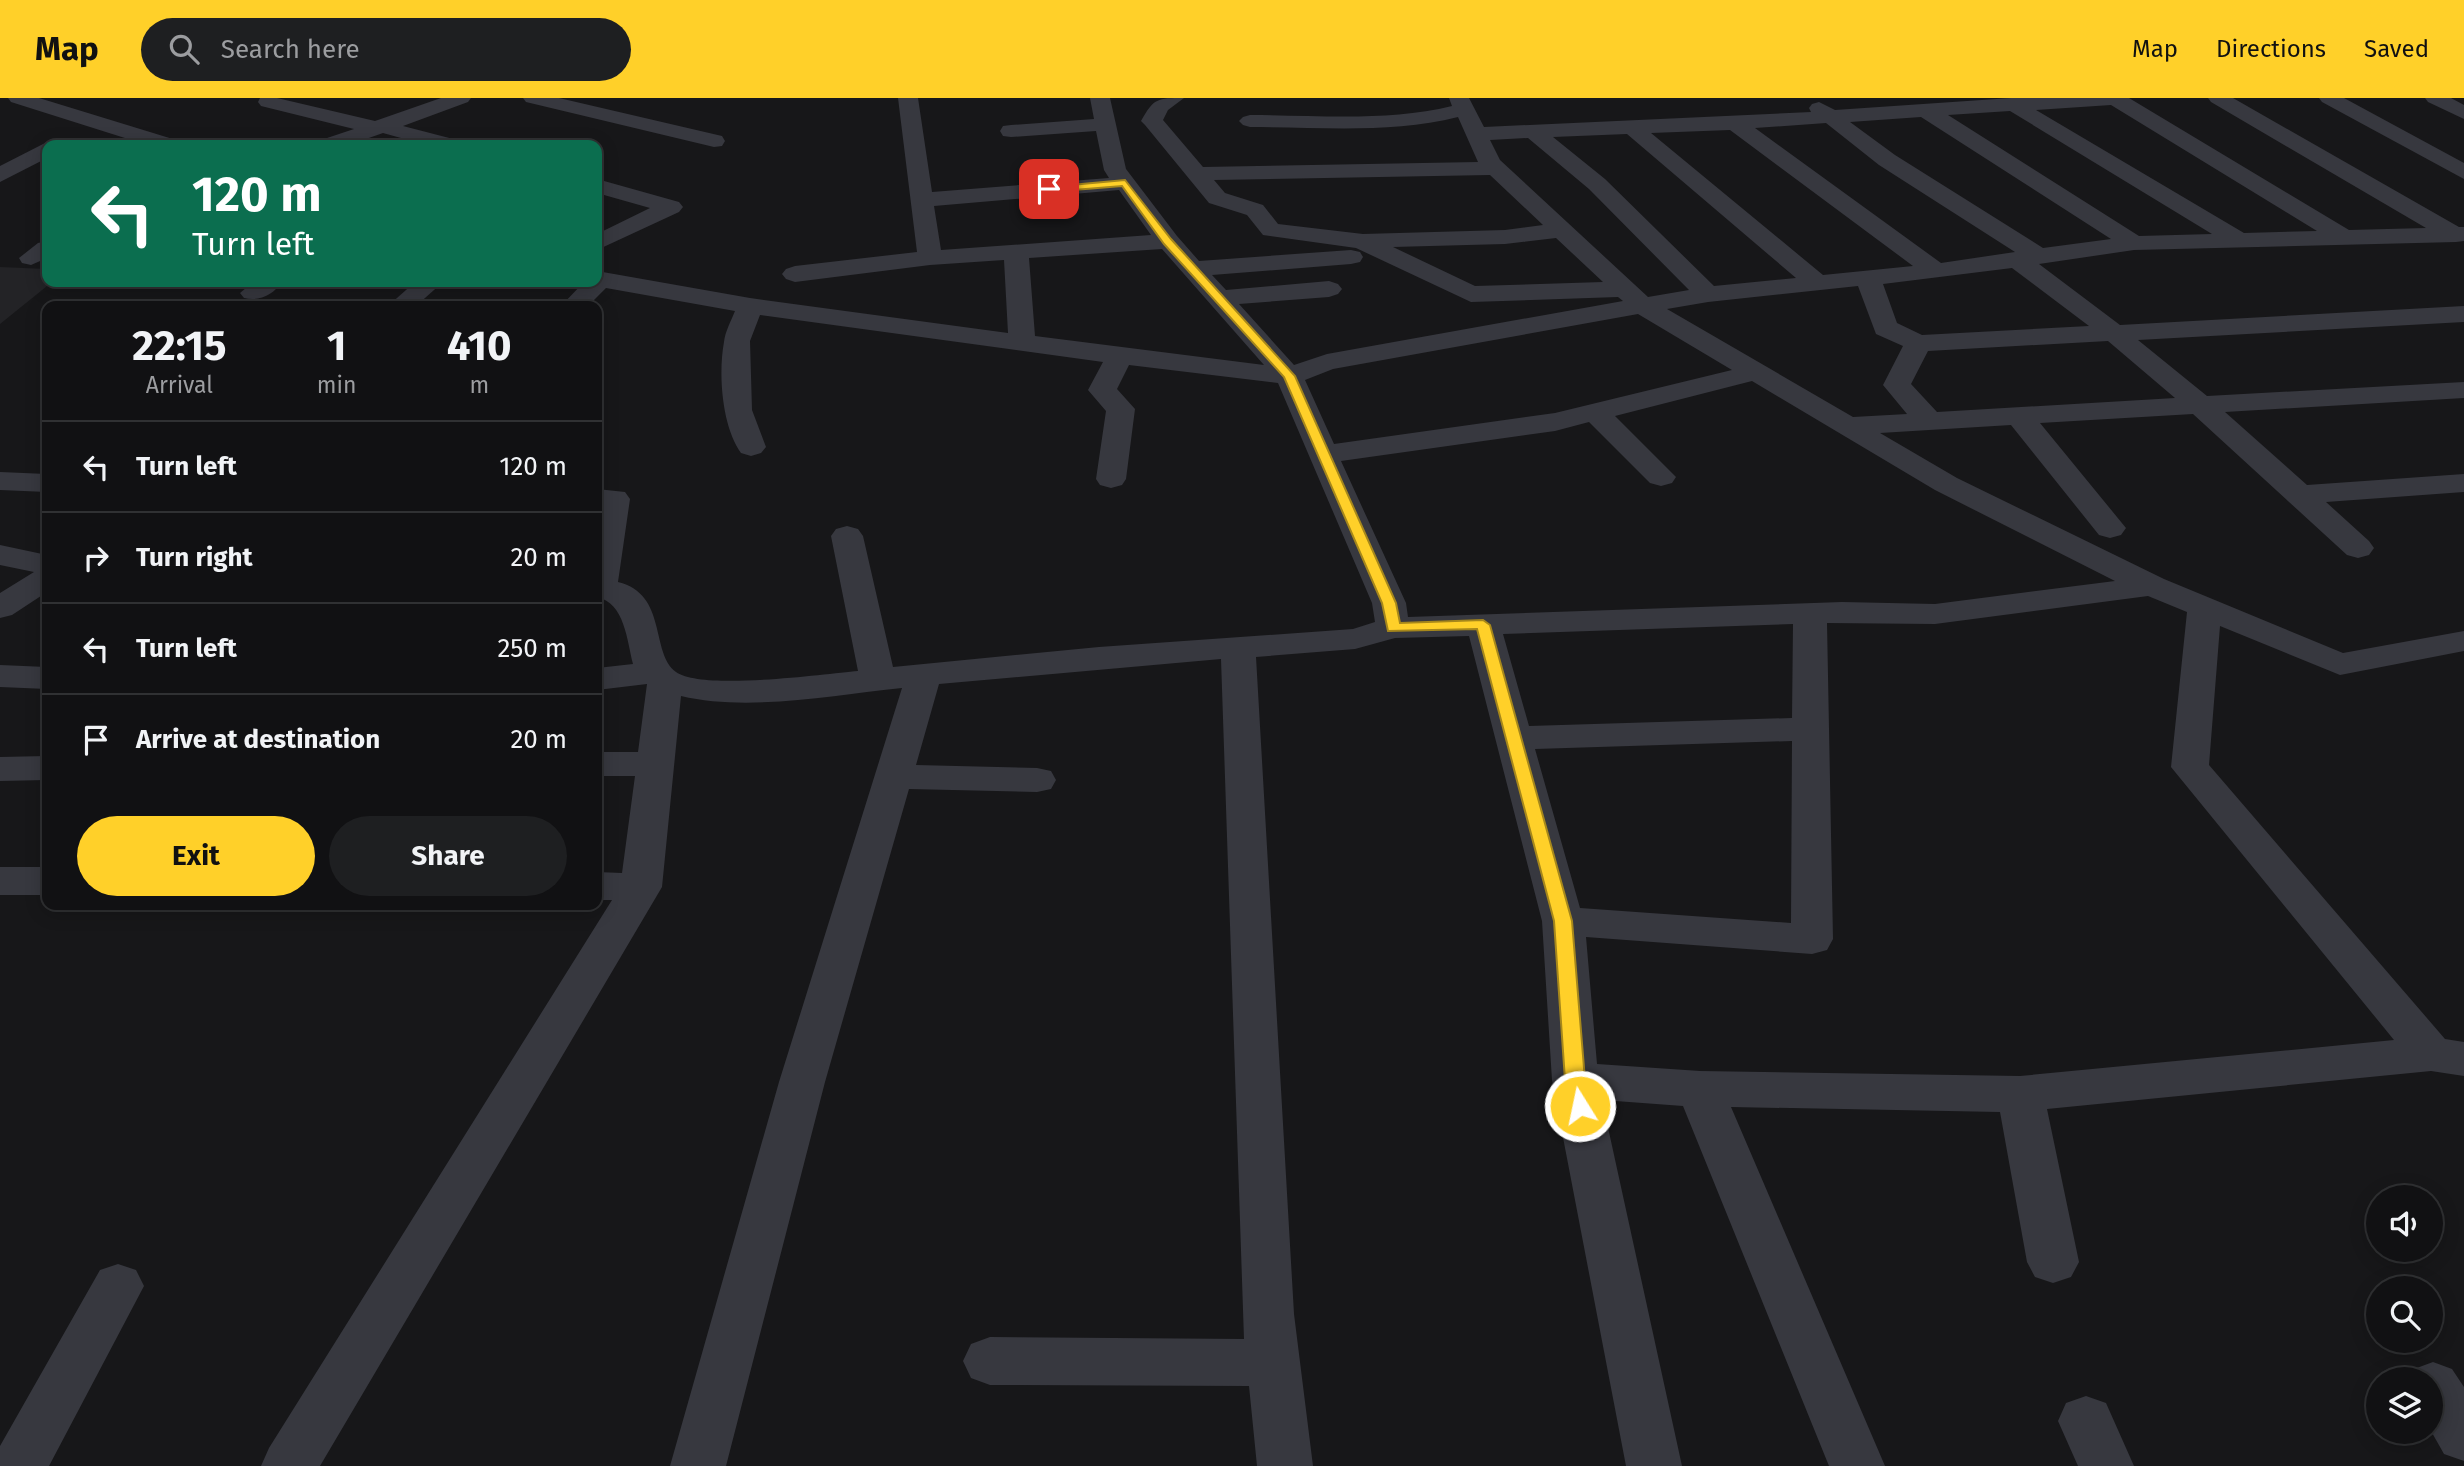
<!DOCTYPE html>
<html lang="en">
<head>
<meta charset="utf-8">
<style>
  :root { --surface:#111113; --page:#1e1f21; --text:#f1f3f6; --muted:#9c9da0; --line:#303133; --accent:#ffd029 }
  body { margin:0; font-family:"Fira Sans",sans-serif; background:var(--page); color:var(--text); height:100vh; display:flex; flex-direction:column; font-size:26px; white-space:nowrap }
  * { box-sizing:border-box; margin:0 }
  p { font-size:23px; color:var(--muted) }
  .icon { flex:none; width:38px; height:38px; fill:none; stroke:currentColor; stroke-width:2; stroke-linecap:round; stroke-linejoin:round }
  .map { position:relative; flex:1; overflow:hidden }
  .drawer { position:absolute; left:42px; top:203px; width:560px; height:609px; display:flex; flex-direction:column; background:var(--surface); border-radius:14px; box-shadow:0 4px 18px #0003,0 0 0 2px var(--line) }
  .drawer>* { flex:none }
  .hud { position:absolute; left:42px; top:42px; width:560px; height:147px; border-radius:14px; box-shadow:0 4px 18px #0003,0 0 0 2px var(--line); background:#0b6e4f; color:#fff; overflow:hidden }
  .controls { position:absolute; left:2366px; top:1087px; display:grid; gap:14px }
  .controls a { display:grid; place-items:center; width:77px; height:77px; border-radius:50%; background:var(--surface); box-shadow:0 4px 18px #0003,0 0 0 2px var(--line); font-size:35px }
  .pin { position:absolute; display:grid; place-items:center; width:60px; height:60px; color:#fff; margin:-30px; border-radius:14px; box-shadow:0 4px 10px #0006 }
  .me { position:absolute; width:77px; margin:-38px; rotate:350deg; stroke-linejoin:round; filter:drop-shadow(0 0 5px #0008) }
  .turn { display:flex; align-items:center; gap:24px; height:147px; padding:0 35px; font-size:32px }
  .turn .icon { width:91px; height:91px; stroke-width:2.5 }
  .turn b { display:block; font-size:49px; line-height:60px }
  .eta { display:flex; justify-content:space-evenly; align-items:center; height:119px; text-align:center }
  .eta b { font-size:42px; font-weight:700; line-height:49px }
  .primary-button { display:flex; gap:14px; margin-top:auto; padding:14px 35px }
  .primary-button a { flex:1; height:80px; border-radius:42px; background:var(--accent); color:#111; font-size:28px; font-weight:700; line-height:80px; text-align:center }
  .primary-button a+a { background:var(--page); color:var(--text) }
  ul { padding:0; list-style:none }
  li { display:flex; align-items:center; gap:21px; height:91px; padding:0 35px; border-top:2px solid var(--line) }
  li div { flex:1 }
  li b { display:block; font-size:26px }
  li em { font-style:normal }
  header { display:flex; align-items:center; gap:42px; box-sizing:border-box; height:98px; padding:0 35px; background:var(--accent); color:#111 }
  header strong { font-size:33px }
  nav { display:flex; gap:38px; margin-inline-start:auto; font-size:24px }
  .search { width:490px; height:63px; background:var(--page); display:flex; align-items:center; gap:18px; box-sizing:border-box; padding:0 24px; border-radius:38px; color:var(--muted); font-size:26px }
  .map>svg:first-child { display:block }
  .built { fill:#232326 }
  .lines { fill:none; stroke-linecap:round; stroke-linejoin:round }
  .minor { fill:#37383f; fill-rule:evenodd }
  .route { fill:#ffd029; stroke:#a6871b; stroke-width:2 }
</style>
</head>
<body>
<header>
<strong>Map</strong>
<div class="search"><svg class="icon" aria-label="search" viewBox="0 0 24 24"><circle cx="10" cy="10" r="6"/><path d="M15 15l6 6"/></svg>Search here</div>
<nav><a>Map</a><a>Directions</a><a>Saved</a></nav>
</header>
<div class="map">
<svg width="2464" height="1368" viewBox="0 0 2464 1368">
  <rect width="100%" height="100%" fill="#171719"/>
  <path class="built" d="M0 169 47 171V184H52L0 226Z"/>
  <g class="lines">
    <path class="minor" d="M8 0H39L176 42 179 47H147L11 4Z
      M260 0H277L375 23 441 0H471L468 4 403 28 457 42 460 47H426L383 35 349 47H318L321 42 354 31 261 8 258 4Z
      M523 0H559L722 38 725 43 722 48 714 49 526 4Z
      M898 0H918L932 94 1109 80 1104 72 1096 33 1011 39 1003 38 1000 33 1003 28 1011 27 1094 21 1090 0H1110L1126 71 1177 138 1199 163 1351 152 1360 154 1363 159 1360 164 1351 166 1212 177 1226 192 1329 183 1338 186 1342 191 1338 196 1329 199 1239 206 1294 267 1327 256 1623 203 1618 199 1471 204 1356 150 1263 137 1247 117 1209 105 1145 27 1141 23C1154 0 1157 0 1184 0L1168 12 1163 22 1203 69 1478 64 1458 19C1390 36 1319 29 1250 29L1243 27 1239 23 1243 19 1250 17C1317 17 1387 24 1452 8L1449 0H1469L1484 29 1811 14 1809 10 1812 6 1819 4 1835 12 2011 0H2129L2349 132 2426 130 2211 4 2208 0H2233L2459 129H2464V143L2456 144 2134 152 2039 166 2120 227 2464 208V224L2138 242 2207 298 2464 284V300L2225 314 2307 387 2464 376V394L2326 404 2369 443 2374 450 2369 457 2358 460 2347 457 2193 316 2040 325 2126 430 2121 437 2110 440 2099 437 2011 327 1880 335 1957 380 2164 481 2343 555 2464 533V553L2340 577 2220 528 2209 667 2445 941 2464 944V978L2431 973 2047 1011 2079 1164 2071 1179 2053 1185 2035 1179 2027 1164 2000 1014 1731 1009 1885 1368H1829L1683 1008 1602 1002 1682 1368H1626L1552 982 1542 823 1469 538 1395 540 1355 551 1256 559 1294 1216 1313 1368H1257L1249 1288 990 1287 971 1280 963 1263 971 1246 990 1239 1244 1241 1221 561 939 586 916 667 1037 670 1051 673 1056 682 1051 691 1037 694 909 691 825 984 726 1368H670L779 984 902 590C834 597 748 614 681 598L662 789 320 1368H261L269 1350 612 802H597V774L622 775 635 678H597V654H638L647 586 597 592V570L633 566C627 543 625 505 597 499V391L625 394 630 401 618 484C668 496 650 555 676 574 703 593 823 576 858 573L831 438 836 431 847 428 858 431 863 438 893 569 1099 549 1353 531 1375 524 1372 505 1278 285 1129 267 1117 291 1135 311 1126 381 1122 387 1111 390 1100 387 1096 381 1106 313 1088 292 1103 264 760 217 750 243 752 312 766 349 761 355 751 358 741 355C722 329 718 276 724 244 725 234 731 223 735 213L606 190 588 208H561L584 184H597V173L750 200 1008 235 1004 162 930 167 795 184 786 181 782 176 786 171 795 168 917 154ZM2111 7 2317 133 2244 135 2036 12ZM2010 13 2212 136 2139 138 1948 17ZM1921 19 2111 141 2043 150 1895 57 1850 24ZM1826 25 1879 67 2015 154 1941 165 1755 30ZM1730 32 1913 168 1823 177 1651 35ZM1627 36 1796 180 1714 188 1605 81 1553 39ZM1528 40 1589 91 1689 192 1648 199 1500 62 1490 42ZM1490 77 1543 127 1505 132 1363 136 1278 126 1263 107 1225 95 1214 82ZM1119 92 1151 137 941 152 934 108ZM1556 140 1603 184 1475 188 1393 149 1505 146ZM1162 151 1264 267 1035 238 1029 160ZM2012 170 2089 228 1922 237 1897 225 1883 186ZM1858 188 1876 236 1903 248 1883 287 1907 316 1853 319 1667 211 1708 204ZM1638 216 1732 272 1555 315 1334 346 1305 282 1333 271ZM2108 243 2175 300 1937 314 1911 286 1928 253ZM1752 283 1935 392 2115 483 1935 506 1842 504 1408 519 1406 505 1341 363 1555 333 1589 324 1650 385 1661 388 1672 385 1676 379 1615 318ZM2148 498 2187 514 2171 669 2394 942 2020 978 1700 973 1597 966 1586 839 1812 856 1827 852 1833 841 1827 525 1935 526ZM1793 526 1792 620 1529 628 1503 536ZM1792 643 1791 825 1580 810 1535 651Z
      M2319 0H2344L2464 65V81L2322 4Z
      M2425 0H2451L2464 7V21L2428 4Z
      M47 44 55 47H47V60L0 84V68Z
      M597 81 679 104 683 109 679 114 597 152V136L650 110 597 95Z
      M47 143V160L31 167 22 165 19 160 38 145Z
      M253 184H282C273 197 259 204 244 200L240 195Z
      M415 184H443L416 208H388Z
      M0 374 47 376V394L0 392Z
      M0 447 47 457V494L12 517 0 520V495L34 474 0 467Z
      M0 567 47 569V591L0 589Z
      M47 658V682L0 683V659Z
      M0 769H47V797H0Z
      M118 1166 136 1172 144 1188 49 1368H0V1348L100 1172Z
      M2433 1264 2452 1271 2464 1289V1363L2444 1356 2431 1333V1281H2409L2414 1271Z
      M2086 1298 2106 1305 2134 1368H2078L2058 1323 2066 1305Z"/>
  </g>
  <path class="route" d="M1125 82 1171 141 1295 278 1396 505 1400 525 1483 522 1490 527 1572 823 1585 982 1590 1008 1587 1013 1580 1015 1574 1013 1565 982 1554 823 1477 531 1388 533 1382 505 1284 279 1164 146 1122 88 1049 94 1044 91 1049 89Z"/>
</svg>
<div class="controls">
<a><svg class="icon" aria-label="sound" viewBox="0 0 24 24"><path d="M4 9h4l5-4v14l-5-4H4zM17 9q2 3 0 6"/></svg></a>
<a><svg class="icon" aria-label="search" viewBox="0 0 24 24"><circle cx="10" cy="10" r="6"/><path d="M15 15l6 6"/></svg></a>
<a><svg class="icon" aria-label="layers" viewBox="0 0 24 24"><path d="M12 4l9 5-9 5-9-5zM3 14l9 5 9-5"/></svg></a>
</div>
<div class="pin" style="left:1049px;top:91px;background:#d93025"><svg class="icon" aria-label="arrive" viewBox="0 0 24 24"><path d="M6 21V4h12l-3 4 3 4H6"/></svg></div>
<svg class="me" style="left:1580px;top:1008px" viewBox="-20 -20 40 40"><circle r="17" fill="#ffd029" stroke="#fff" stroke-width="3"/><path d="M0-11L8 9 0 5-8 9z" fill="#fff"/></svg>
<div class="hud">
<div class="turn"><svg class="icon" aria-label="left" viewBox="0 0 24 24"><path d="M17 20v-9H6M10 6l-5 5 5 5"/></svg><div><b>120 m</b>Turn left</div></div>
</div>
<section class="drawer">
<div class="eta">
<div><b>22:15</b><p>Arrival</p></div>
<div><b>1</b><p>min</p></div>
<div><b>410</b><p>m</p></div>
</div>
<ul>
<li><svg class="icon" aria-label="left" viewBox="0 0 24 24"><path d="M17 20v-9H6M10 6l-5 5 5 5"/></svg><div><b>Turn left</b></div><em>120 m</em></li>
<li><svg class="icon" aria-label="right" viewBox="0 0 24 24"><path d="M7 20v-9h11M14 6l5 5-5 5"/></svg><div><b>Turn right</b></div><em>20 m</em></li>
<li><svg class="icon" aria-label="left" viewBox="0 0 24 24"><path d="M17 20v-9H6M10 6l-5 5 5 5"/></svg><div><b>Turn left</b></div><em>250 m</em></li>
<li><svg class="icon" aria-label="arrive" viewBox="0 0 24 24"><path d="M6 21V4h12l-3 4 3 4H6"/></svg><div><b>Arrive at destination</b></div><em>20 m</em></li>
</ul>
<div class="primary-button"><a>Exit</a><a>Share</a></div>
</section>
</div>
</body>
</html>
